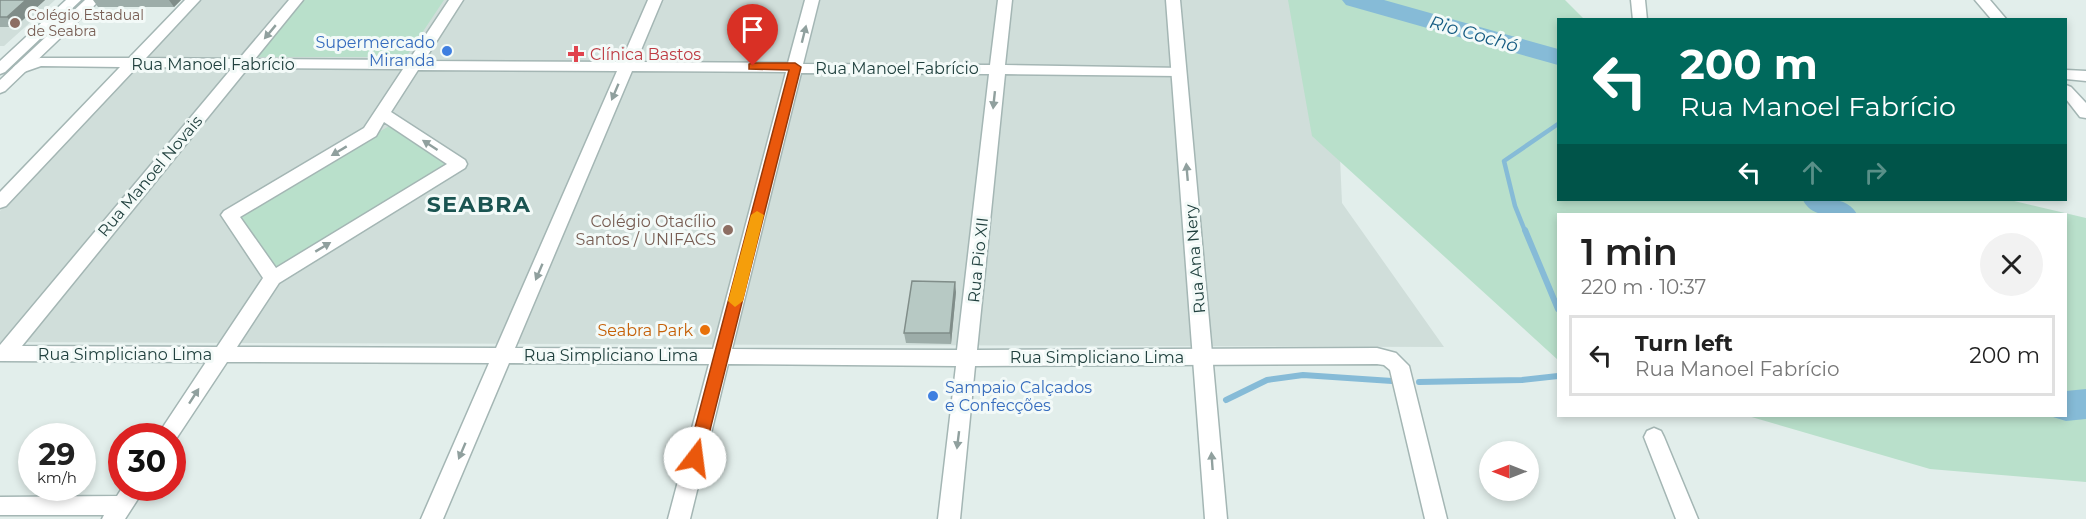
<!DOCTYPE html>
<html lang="en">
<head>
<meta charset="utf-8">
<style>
  :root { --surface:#fff; --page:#f2f2f2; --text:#222; --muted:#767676; --line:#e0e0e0 }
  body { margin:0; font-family:Montserrat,sans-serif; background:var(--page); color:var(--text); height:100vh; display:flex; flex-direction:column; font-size:22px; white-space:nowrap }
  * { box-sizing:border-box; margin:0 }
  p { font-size:20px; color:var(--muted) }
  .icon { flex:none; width:33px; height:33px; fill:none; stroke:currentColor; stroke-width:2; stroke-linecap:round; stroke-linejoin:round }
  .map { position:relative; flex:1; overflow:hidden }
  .panel { position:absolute; left:1557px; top:213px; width:510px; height:204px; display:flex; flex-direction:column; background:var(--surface); border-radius:0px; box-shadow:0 3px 9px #0003 }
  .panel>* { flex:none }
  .banner { position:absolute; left:1557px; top:18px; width:510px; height:183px; border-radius:0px; box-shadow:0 3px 9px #0003; background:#00695c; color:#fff; overflow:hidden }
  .needle { width:39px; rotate:270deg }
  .tools { position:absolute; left:1479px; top:441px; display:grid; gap:12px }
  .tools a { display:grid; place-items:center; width:60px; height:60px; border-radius:50%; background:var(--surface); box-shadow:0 3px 9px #0003; font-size:30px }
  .speed { position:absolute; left:18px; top:423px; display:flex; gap:12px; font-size:30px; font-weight:700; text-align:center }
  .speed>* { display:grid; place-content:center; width:78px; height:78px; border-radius:50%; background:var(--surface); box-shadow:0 3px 9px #0003; line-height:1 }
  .speed small { font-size:15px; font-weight:400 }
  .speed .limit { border:9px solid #d22; background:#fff; color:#111 }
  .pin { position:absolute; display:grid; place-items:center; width:51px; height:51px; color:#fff; margin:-62px -26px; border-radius:50% 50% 50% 0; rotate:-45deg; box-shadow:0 0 6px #0007 }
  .pin .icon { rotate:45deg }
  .me { position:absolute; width:66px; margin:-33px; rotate:15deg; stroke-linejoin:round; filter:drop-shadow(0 0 4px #0008) }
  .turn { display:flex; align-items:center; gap:21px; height:126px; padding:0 24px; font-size:27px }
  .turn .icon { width:78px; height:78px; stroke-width:2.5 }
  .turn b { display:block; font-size:42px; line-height:51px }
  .lanes { display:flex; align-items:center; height:57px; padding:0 24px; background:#0003; justify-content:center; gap:30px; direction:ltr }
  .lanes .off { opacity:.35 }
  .round { display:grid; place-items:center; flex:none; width:63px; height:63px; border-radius:32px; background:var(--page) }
  .head { display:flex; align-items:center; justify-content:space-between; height:102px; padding:0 24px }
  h1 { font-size:36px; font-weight:600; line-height:45px }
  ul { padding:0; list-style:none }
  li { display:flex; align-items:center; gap:18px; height:81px; margin:0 12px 9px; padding:0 12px; border:3px solid var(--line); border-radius:0px }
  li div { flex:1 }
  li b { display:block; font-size:22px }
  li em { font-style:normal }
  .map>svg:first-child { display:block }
  .built { fill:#d0deda }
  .green { fill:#b9e0cb }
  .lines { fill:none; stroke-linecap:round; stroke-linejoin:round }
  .stream-far1 { stroke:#86bbd7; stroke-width:4.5 }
  .stream { stroke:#86bbd7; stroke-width:6 }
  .river { fill:#86bbd7; fill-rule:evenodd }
  .minor-casing { stroke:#a4b6b4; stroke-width:3 }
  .tertiary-casing { stroke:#a4b6b4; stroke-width:3 }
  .minor { fill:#fff; fill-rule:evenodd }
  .tertiary { fill:#fff; fill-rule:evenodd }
  .wall { fill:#9dada9 }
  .shaded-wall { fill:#808d89 }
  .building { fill:#b7c9c4; stroke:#808d89; stroke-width:1.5 }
  .oneway { fill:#90a09e }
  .route { fill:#ea580c; stroke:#983908; stroke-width:1.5 }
  .slow { fill:#f59e0b }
  .education-dot { fill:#8d6e63; stroke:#f3faf8; stroke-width:2 }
  .shop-dot { fill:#3f7fe0; stroke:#f3faf8; stroke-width:2 }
  .health-dot { fill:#e0444e; stroke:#f3faf8; stroke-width:2 }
  .food-dot { fill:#e8710a; stroke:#f3faf8; stroke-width:2 }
  .labels { text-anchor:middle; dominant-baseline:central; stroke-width:6; stroke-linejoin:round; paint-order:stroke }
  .far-education-label { font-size:14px; fill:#785e54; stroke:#f3faf8; text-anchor:start }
  .shop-label { font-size:16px; fill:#366cbe; stroke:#f3faf8; text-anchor:end }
  .health-label { font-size:16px; fill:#be3a42; stroke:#f3faf8; text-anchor:start }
  .street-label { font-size:16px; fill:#20403e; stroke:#f3faf8 }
  .education-label { font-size:16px; fill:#785e54; stroke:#f3faf8; text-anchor:end }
  .food-label { font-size:16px; fill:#c56008; stroke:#f3faf8; text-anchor:end }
  .water-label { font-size:18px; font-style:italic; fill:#155b82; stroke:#f3faf8 }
  .district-label { font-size:22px; font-weight:bold; letter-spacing:1.5px; fill:#1a5451; stroke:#f3faf8 }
</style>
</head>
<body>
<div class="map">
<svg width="2086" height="519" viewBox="0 0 2086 519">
  <rect width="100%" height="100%" fill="#e2eeeb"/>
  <path class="built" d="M0 0H55L4 46H0Z
    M200 0H1333L1342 203 1444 347 0 342V211Z"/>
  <path class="green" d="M304 0H444L406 57H257Z
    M1288 0H1565L1584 19 1558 20V200H2010L2086 218V482L1930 469 1748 416H2066V214H1558V360L1312 136Z
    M391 125 452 165 275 273 236 215Z"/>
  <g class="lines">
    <path class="stream-far1" d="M1525 231 1515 206 1504 161 1558 124"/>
    <path class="stream" d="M1525 230 1558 309
      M1419 382 1522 380 1558 376
      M1226 400 1267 380 1303 375 1392 381"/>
    <path class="river" d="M1342 0H1384L1558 49V65L1346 5Z
      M1803 200C1823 200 1845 194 1857 214 1838 216 1812 219 1803 200Z
      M2086 389V419L2066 421 2053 417 2066 416V391Z"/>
    <defs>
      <path id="minor" d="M185 0H200L146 58 239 59 289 0H303L255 59 409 60 449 0H463L424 61 621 62 648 0H662L636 62 788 63 805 0H819L803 64 990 65 998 0H1012L1005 65 1183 68 1186 71 1178 76 1005 74 977 350 1377 348 1396 353 1409 366 1447 519H1425L1390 370 1384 365 1377 364 975 366 960 519H938L956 366 728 364 690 519H668L709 364 509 363 443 519H421L489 363 227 362 174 442 172 443V436H157L206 362 0 361V345L232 68 137 67 6 206 0 208V192L120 67 41 66 21 73 16 71 13 68 16 65 40 58H129ZM248 68 403 69 364 128 224 211 221 215 263 278 217 347 22 346ZM418 70 617 71 496 348 237 347 279 283 465 168 467 164 465 160 391 112ZM632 71 786 72 713 349 515 348ZM801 73 989 74 957 350 732 349ZM384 122 447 164 276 268 240 217 376 136Z
        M1631 0H1645L1647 20H1633Z
        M2066 70 2086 71V81L2066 79Z
        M1654 428 1661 431 1664 437 1698 519H1676L1644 437 1647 431Z
        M122 488H145L125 519H102L104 515H0V497L117 496Z"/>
      <path id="tertiary" d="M66 0H81L5 72 0 74V61Z
        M85 0H100L5 91 0 93V80Z
        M1166 0H1180L1227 519H1205Z
        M1975 0H1990L2007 20H1992Z
        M2066 85 2071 87 2086 103V118L2080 117 2066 99Z"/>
    </defs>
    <use href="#minor" class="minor-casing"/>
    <use href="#tertiary" class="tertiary-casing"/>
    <use href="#minor" class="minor"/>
    <use href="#tertiary" class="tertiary"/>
  </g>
  <path class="wall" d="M0 0H45L15 27H0Z
    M93 0H181L174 7H98Z
    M956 292 951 344 906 343 904 333Z"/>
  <path class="shaded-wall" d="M26 0H45L15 27 7 17Z
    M169 0H181L174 7Z
    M955 282 956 292 951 344 950 333Z"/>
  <path class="building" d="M0 0H26L7 17H0Z
    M912 281 955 282 950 333H904Z"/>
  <defs><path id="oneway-solid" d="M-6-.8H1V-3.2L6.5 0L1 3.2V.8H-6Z" transform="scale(1.5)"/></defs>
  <g class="oneway">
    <use href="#oneway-solid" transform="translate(270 32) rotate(130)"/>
    <use href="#oneway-solid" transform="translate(804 34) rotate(-76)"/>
    <use href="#oneway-solid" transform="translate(615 92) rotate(113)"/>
    <use href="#oneway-solid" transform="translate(994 100) rotate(96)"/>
    <use href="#oneway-solid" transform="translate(430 145) rotate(-147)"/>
    <use href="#oneway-solid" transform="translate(339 151) rotate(149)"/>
    <use href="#oneway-solid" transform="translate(1187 172) rotate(-95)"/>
    <use href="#oneway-solid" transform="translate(323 247) rotate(-31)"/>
    <use href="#oneway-solid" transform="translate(539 272) rotate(113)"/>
    <use href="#oneway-solid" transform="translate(194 396) rotate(-57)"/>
    <use href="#oneway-solid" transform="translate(958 440) rotate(97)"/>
    <use href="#oneway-solid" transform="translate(462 451) rotate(113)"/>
    <use href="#oneway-solid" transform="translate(1212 461) rotate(-94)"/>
  </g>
  <path class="route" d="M753 63H795L801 67 703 458 701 462 695 464 690 462 687 458 789 70 749 69V64Z"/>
  <path class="slow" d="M757 211 764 215 743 301 735 307 728 301 751 215Z"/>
  <g class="education-dot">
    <circle cx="15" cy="23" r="6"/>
    <circle cx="728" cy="230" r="6"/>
  </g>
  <g class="shop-dot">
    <circle cx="447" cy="51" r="6"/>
    <circle cx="933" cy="396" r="6"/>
  </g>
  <path class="health-dot" d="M573 45h6v6h6v6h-6v6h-6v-6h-6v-6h6z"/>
  <circle class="food-dot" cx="705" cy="330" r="6"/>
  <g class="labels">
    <g class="far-education-label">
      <text x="27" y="15">Colégio Estadual<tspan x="27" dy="16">de Seabra</tspan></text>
    </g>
    <g class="shop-label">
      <text x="435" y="42">Supermercado<tspan x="435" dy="18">Miranda</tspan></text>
      <text x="945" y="387" text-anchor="start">Sampaio Calçados<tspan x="945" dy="18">e Confecções</tspan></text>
    </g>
    <g class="health-label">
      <text x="590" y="54">Clínica Bastos</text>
    </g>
    <g class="street-label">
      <text x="213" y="64">Rua Manoel Fabrício</text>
      <text x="897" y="68">Rua Manoel Fabrício</text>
      <text transform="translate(150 176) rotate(-50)">Rua Manoel Novais</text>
      <text transform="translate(1195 259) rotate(-95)">Rua Ana Nery</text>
      <text transform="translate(978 260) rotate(-84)">Rua Pio XII</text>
      <text x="125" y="354">Rua Simpliciano Lima</text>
      <text x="611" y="355">Rua Simpliciano Lima</text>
      <text x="1097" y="357">Rua Simpliciano Lima</text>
    </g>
    <g class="education-label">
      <text x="716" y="221">Colégio Otacílio<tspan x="716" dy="18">Santos / UNIFACS</tspan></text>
    </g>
    <g class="food-label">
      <text x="693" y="330">Seabra Park</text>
    </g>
    <g class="water-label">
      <text transform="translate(1474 34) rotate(16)">Rio Cochó</text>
    </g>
    <g class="district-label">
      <text x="479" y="204">SEABRA</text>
    </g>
  </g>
</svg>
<div class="tools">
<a><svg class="needle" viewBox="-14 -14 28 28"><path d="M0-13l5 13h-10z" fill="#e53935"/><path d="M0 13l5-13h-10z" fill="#767676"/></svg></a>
</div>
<div class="speed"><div>29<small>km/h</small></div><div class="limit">30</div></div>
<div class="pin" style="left:753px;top:66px;background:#d93025"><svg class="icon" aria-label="arrive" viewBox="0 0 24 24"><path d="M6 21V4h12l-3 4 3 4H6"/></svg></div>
<svg class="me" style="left:695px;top:458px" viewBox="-20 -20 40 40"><circle r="19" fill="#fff"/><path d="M0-13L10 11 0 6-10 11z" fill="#ea580c"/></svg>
<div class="banner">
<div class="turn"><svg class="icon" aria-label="left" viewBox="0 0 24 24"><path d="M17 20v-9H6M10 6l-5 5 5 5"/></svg><div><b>200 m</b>Rua Manoel Fabrício</div></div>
<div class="lanes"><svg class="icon" aria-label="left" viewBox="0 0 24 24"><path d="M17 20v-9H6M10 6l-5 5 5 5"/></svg><svg class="icon off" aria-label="ahead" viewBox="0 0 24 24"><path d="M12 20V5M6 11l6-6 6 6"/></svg><svg class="icon off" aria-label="right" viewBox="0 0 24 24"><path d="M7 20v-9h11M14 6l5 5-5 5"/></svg></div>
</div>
<section class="panel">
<div class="head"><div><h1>1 min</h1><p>220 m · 10:37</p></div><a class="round"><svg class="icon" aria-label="close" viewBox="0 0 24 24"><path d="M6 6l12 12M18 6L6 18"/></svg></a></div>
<ul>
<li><svg class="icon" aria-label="left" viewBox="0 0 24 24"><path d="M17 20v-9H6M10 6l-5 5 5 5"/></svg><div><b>Turn left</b><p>Rua Manoel Fabrício</p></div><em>200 m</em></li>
</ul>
</section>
</div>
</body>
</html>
